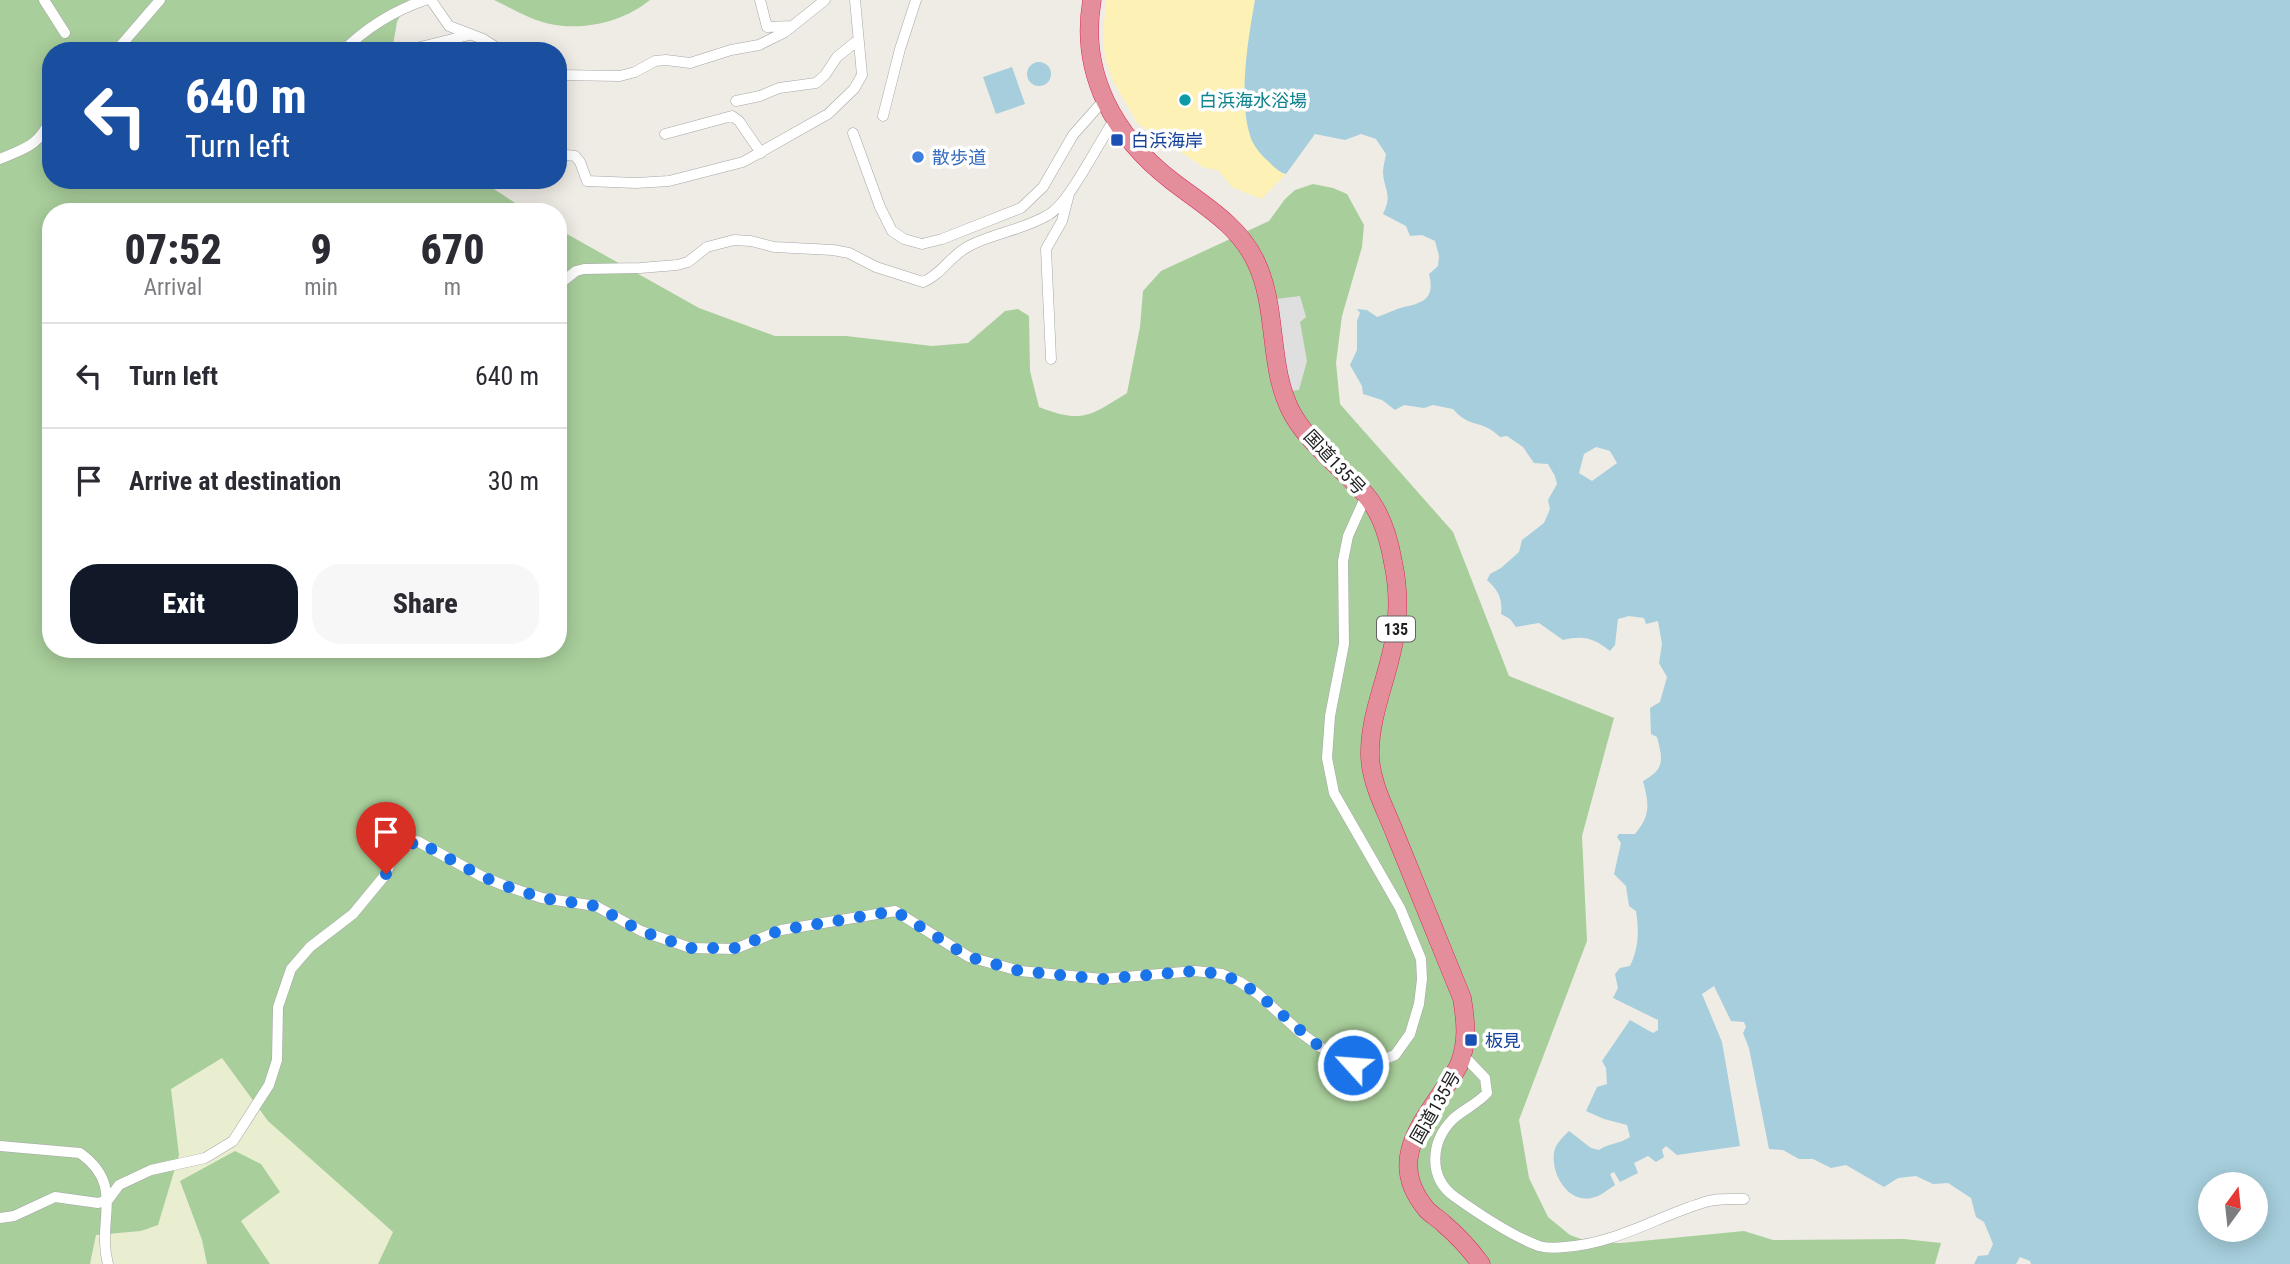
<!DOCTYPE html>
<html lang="en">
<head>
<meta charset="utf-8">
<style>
  :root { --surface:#fff; --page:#f7f7f7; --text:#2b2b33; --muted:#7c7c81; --line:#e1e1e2; --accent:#111827 }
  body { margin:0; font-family:"Roboto Condensed","Noto Sans JP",sans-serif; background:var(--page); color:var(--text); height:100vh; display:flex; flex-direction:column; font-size:26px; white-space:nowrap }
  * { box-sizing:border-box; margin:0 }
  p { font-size:23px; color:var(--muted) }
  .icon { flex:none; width:38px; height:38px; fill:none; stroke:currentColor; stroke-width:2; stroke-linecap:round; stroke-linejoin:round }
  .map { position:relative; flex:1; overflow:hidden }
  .side { position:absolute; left:42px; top:203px; width:525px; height:455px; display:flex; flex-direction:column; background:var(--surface); border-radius:28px; box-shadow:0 4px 18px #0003 }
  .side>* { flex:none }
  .guide { position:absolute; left:42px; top:42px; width:525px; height:147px; border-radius:28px; box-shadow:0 4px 18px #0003; background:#1a4fa0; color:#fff; overflow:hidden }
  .needle { width:46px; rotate:15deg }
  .controls { position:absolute; left:2198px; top:1172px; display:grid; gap:14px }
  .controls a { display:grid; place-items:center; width:70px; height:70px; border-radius:50%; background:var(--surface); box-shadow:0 4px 18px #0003; font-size:35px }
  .pin { position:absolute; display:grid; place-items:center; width:60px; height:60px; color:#fff; margin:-72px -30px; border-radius:50% 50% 50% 0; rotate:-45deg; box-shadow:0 0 7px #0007 }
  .pin .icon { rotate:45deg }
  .me { position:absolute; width:77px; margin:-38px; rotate:296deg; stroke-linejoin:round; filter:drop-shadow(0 0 5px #0008) }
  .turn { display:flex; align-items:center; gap:24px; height:147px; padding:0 28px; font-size:32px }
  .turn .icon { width:91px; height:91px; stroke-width:2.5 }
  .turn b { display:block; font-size:49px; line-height:60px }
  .eta { display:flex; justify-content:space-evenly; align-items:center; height:119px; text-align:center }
  .eta b { font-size:42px; font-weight:800; line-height:49px }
  .cta { display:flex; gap:14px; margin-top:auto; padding:14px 28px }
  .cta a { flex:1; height:80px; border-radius:28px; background:var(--accent); color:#fff; font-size:28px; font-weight:800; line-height:80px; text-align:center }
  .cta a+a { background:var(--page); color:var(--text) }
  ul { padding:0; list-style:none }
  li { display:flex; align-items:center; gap:21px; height:105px; padding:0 28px; border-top:2px solid var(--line) }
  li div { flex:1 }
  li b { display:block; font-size:26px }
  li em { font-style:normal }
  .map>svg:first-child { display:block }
  .farmland { fill:#eaeed1 }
  .forest { fill:#a8ce9b }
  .sand { fill:#fdf1b5 }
  .parking { fill:#dfdfdf }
  .water { fill:#a6cedc; fill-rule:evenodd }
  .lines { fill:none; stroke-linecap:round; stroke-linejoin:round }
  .street-casing { stroke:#a6a6a6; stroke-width:11 }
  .highway-casing { stroke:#d7285e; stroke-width:19 }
  .street { stroke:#fff; stroke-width:10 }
  .highway { stroke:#e58e9b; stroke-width:18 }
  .route { stroke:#1a73e8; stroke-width:12; stroke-dasharray:0 21.6 }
  .culture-dot { fill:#0f9aa8; stroke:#fff; stroke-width:2.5 }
  .transit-dot { fill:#1a4fb4; stroke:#fff; stroke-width:2.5 }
  .shop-dot { fill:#3f7fe0; stroke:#fff; stroke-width:2.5 }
  .labels { text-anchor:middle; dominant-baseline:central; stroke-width:7; stroke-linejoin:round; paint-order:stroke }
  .shield { fill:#fff; stroke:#626262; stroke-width:2 }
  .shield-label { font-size:16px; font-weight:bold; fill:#1f1f1f }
  .culture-label { font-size:18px; fill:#0d838f; stroke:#fff; text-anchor:start }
  .transit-label { font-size:18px; fill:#164399; stroke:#fff; text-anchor:start }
  .shop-label { font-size:18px; fill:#366cbe; stroke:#fff; text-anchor:start }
  .street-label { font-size:18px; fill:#1f1f1f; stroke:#fff }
</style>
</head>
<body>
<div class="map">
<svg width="2290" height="1264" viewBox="0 0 2290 1264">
  <rect width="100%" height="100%" fill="#efece5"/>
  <path class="farmland" d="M222 1057 268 1121 393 1232 378 1264H270L241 1221 280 1192 180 1181 202 1240 207 1264H90L96 1235 141 1231 179 1155 171 1089Z"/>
  <path class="forest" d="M0 0H408L397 22 392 51H51V180H480L529 212H51V649H558V229L699 308 775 336H846L932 346 968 343 1005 311 1018 309 1029 316 1030 371 1039 407C1082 424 1090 416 1127 393L1140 327 1143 291 1161 271 1269 221 1285 199 1295 190 1313 184 1333 188 1347 194 1364 225 1362 247 1342 316 1336 363 1340 404 1453 532 1509 676 1614 718 1582 836 1587 941 1519 1120 1529 1178 1548 1217 1570 1235 1592 1243H1621L1744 1231 1773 1240 1904 1239 1941 1243 1935 1264H378L393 1232 268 1121 222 1058 171 1089 179 1155 158 1225 141 1231 96 1235 90 1264H0Z
    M494 0H650C623 22 584 31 550 24 531 20 511 8 494 0Z
    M235 1151 261 1164 280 1192 241 1221 270 1264H207L202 1240 180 1181Z"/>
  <path class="sand" d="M1106 0H1255C1250 31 1239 97 1248 127 1252 140 1271 160 1280 172L1286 174 1261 199 1232 187 1218 170 1205 168 1138 124 1113 81 1105 59 1103 36Z"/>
  <path class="parking" d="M1300 296 1306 317 1300 322 1307 361 1299 390 1283 392 1267 300Z"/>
  <path class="water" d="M1255 0H2290V1264H2031L2030 1261 2020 1257 2016 1264H1974L1978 1256 1988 1255 1993 1244 1984 1222 1976 1217 1971 1198 1948 1183 1933 1184 1916 1176 1898 1178 1884 1187 1846 1165 1831 1168 1813 1159H1799L1783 1150 1769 1149 1749 1048 1743 1033 1746 1027 1744 1022 1731 1021 1714 986 1702 994 1722 1042 1740 1146 1677 1155 1666 1146 1662 1150 1664 1157 1656 1162 1648 1156 1634 1163 1638 1173 1620 1182 1614 1172 1610 1174 1615 1185C1607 1190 1600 1197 1591 1198 1568 1203 1551 1174 1554 1153 1555 1144 1563 1137 1569 1131L1591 1148 1599 1150C1609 1143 1620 1144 1630 1137L1627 1125 1604 1119 1586 1111 1597 1087 1607 1084 1606 1068 1602 1061 1630 1020 1653 1033 1658 1030V1020L1613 998 1618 988 1615 974 1620 968 1630 966C1639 948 1639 930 1636 911L1629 906 1626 886 1614 874 1621 843 1617 837 1619 834H1635C1651 815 1649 804 1643 781 1665 769 1663 760 1657 737L1651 734 1650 708 1660 702 1667 677 1659 663 1662 644 1658 621 1646 624 1644 618 1629 616 1618 619 1615 645 1610 651C1594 638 1583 635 1563 640L1539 623 1516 627 1510 619 1501 614C1503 599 1498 590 1487 580L1490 574 1501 568 1519 552 1522 540 1544 523 1550 509 1548 500 1557 484 1555 476 1548 464 1534 463 1523 447 1507 436 1500 437C1482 419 1470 429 1453 409L1433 405 1424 408 1404 405 1395 410 1382 400 1363 394 1362 386 1350 365 1357 350V321L1360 313 1357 309 1367 310 1377 317C1386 314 1395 309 1404 307 1425 303 1435 297 1429 274L1438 266 1439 256 1435 241 1422 235 1410 236 1406 226 1383 214C1393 194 1384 191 1383 172 1383 167 1385 160 1386 154L1376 139 1361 134 1345 140 1315 134 1286 174C1279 172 1274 167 1269 162 1262 156 1256 149 1252 141 1237 104 1248 39 1255 0ZM1596 447 1610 451 1617 463 1592 481 1579 473 1584 454ZM2210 1185H2256V1230H2210Z
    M1027 74a12 12 0 1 1 24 0a12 12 0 1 1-24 0Z
    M1012 67 1025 104 996 114 983 77Z"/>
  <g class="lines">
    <defs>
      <path id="street" d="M44 0 65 33
        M431 0 449 26 483 39 502 51
        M760 0 767 27 792 26
        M116 51 160 0
        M343 51C367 27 393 11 425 0
        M404 51 469 35
        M558 75 620 76 635 72 655 61 666 60 690 63 731 50 759 45 785 32 825 0
        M736 101 760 96 779 88 816 83 825 75 837 57 858 40
        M883 116 900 49 916 0
        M853 133 880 207 892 231 904 239 922 244 942 239 1021 208 1043 187 1073 135 1104 100
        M665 134 732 116 739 121 761 153
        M558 154 575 156 580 162 587 181 636 183 669 181 743 162 828 114 854 89 862 75 855 0
        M0 159C26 148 38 146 51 119
        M558 285 576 271 584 269 640 268 677 265 688 262 707 247 734 240 751 241 774 247 833 250 849 253 876 267 923 282C941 275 951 255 969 246 994 233 1023 230 1048 215 1070 203 1099 141 1115 119
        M1051 359 1046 249 1062 221 1069 194
        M1463 1055 1485 1078 1487 1093C1477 1104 1464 1109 1453 1119 1430 1142 1428 1178 1455 1197 1479 1214 1511 1236 1539 1246 1546 1248 1557 1248 1565 1247 1617 1243 1654 1218 1702 1203 1715 1198 1730 1199 1744 1199
        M0 1146 80 1153C126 1186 96 1220 108 1264
        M0 1218 14 1216 55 1197 98 1203 108 1200 119 1185 151 1170 205 1158 233 1141 269 1085 277 1060 278 1007 291 969 310 947 353 914 386 874 394 853 417 841 481 876 503 885 542 898 596 906 641 931 691 948 735 949 781 930 895 911 969 957 1020 971 1102 979 1195 971 1222 974 1240 982 1258 994 1301 1033 1337 1059 1353 1065 1375 1063 1395 1055 1410 1034 1419 1004 1422 979 1421 959 1400 908 1334 793 1327 758 1330 716 1344 644 1343 561 1348 536 1366 496"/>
      <path id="highway" d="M1092 0C1079 74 1115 137 1172 181 1203 205 1239 225 1256 262 1279 310 1267 369 1293 415 1312 447 1341 467 1365 494 1381 512 1389 539 1393 562 1398 585 1399 610 1395 635 1389 676 1369 714 1370 756 1371 784 1386 810 1396 836 1418 890 1440 944 1462 998 1466 1022 1468 1042 1459 1065 1433 1113 1380 1155 1427 1210 1432 1215 1439 1219 1444 1224 1458 1236 1470 1249 1481 1264"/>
    </defs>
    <use href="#street" class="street-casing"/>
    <use href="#highway" class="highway-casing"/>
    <use href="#street" class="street"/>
    <use href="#highway" class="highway"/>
  </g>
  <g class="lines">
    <path class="route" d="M386 874 394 853 417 841 481 876 503 885 542 898 596 906 641 931 691 948H735L781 930 895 911 969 957 1020 971 1102 979 1195 971 1222 974 1240 982 1258 994 1327 1053 1336 1059 1353 1065"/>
  </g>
  <circle class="culture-dot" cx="1185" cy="100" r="7"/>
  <g class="transit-dot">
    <rect x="1110" y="133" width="14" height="14" rx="3.5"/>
    <rect x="1464" y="1033" width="14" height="14" rx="3.5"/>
  </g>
  <circle class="shop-dot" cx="918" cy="157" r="7"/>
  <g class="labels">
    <rect class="shield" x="1377" y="616.5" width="38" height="25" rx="5"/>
    <g class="shield-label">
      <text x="1396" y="629">135</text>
    </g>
    <g class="culture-label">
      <text x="1199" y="100">白浜海水浴場</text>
    </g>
    <g class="transit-label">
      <text x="1131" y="140">白浜海岸</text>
      <text x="1485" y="1040">板見</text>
    </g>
    <g class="shop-label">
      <text x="932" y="157">散歩道</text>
    </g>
    <g class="street-label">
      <text transform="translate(1335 462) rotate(47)">国道135号</text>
      <text transform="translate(1435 1107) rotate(-60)">国道135号</text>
    </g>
  </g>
</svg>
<div class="controls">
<a><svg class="needle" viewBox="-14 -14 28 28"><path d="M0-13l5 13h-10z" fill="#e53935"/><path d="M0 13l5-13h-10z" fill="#7c7c81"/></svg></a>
</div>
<div class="pin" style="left:386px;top:874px;background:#d93025"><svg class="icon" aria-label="arrive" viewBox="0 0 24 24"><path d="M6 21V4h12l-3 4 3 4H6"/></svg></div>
<svg class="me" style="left:1353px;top:1065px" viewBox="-20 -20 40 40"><circle r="17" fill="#1a73e8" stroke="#fff" stroke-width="3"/><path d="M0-11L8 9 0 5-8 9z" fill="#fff"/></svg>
<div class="guide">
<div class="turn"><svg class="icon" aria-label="left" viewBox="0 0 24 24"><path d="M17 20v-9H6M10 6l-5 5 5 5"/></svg><div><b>640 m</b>Turn left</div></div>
</div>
<section class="side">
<div class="eta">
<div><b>07:52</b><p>Arrival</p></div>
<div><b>9</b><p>min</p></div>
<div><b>670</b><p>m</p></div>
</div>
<ul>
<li><svg class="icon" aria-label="left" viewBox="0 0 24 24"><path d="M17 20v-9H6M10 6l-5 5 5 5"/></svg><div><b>Turn left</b></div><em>640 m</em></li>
<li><svg class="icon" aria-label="arrive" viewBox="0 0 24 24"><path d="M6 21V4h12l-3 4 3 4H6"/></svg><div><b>Arrive at destination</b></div><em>30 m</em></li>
</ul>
<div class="cta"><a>Exit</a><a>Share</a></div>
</section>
</div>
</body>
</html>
